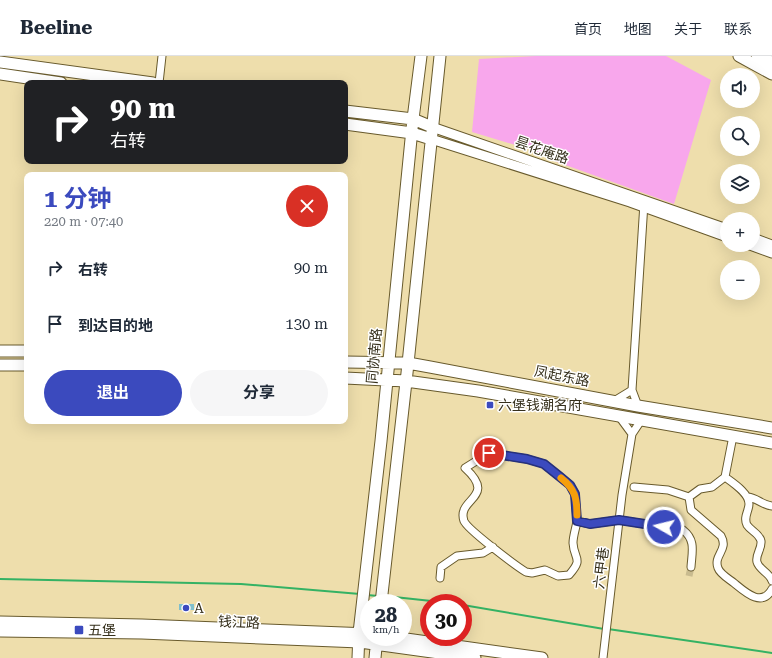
<!DOCTYPE html>
<html lang="zh">
<head>
<meta charset="utf-8">
<style>
  :root { --surface:#fff; --page:#f6f6f7; --text:#1f2937; --muted:#747a83; --line:#e0e1e3; --accent:#3b4abe }
  body { margin:0; font-family:"Roboto Serif","Noto Sans SC",serif; background:var(--page); color:var(--text); height:100vh; display:flex; flex-direction:column; font-size:15px; white-space:nowrap }
  * { box-sizing:border-box; margin:0 }
  p { font-size:13px; color:var(--muted) }
  .icon { flex:none; width:22px; height:22px; fill:none; stroke:currentColor; stroke-width:2; stroke-linecap:round; stroke-linejoin:round }
  .map { position:relative; flex:1; overflow:hidden }
  .panel { position:absolute; left:24px; top:116px; width:324px; height:252px; display:flex; flex-direction:column; background:var(--surface); border-radius:8px; box-shadow:0 4px 16px #0002 }
  .panel>* { flex:none }
  .banner { position:absolute; left:24px; top:24px; width:324px; height:84px; border-radius:8px; box-shadow:0 4px 16px #0002; background:#202124; color:#fff; overflow:hidden }
  .fabs { position:absolute; left:720px; top:12px; display:grid; gap:8px }
  .fabs a { display:grid; place-items:center; width:40px; height:40px; border-radius:50%; background:var(--surface); box-shadow:0 4px 16px #0002; font-size:20px }
  .speed { position:absolute; left:360px; top:538px; display:flex; gap:8px; font-size:20px; font-weight:700; text-align:center }
  .speed>* { display:grid; place-content:center; width:52px; height:52px; border-radius:50%; background:var(--surface); box-shadow:0 4px 16px #0002; line-height:1 }
  .speed small { font-size:10px; font-weight:400 }
  .speed .limit { border:6px solid #d22; background:#fff; color:#111 }
  .pin { position:absolute; display:grid; place-items:center; width:34px; height:34px; color:#fff; margin:-17px; border:2px solid #fff; border-radius:50%; box-shadow:0 1px 4px #0007 }
  .me { position:absolute; width:44px; margin:-22px; rotate:278deg; stroke-linejoin:round; filter:drop-shadow(0 0 3px #0008) }
  .turn { display:flex; align-items:center; gap:14px; height:84px; padding:0 20px; font-size:18px }
  .turn .icon { width:52px; height:52px; stroke-width:2.5 }
  .turn b { display:block; font-size:28px; line-height:34px }
  .round { display:grid; place-items:center; flex:none; width:42px; height:42px; border-radius:21px; background:var(--page) }
  .head { display:flex; align-items:center; justify-content:space-between; height:68px; padding:0 20px }
  h1 { font-size:24px; font-weight:700; line-height:30px; color:var(--accent) }
  .primary-button { display:flex; gap:8px; margin-top:auto; padding:8px 20px }
  .primary-button a { flex:1; height:46px; border-radius:24px; background:var(--accent); color:#fff; font-size:16px; font-weight:700; line-height:46px; text-align:center }
  .primary-button a+a { background:var(--page); color:var(--text) }
  ul { padding:0; list-style:none }
  li { display:flex; align-items:center; gap:12px; height:56px; padding:0 20px }
  li div { flex:1 }
  li b { display:block; font-size:15px }
  li em { font-style:normal }
  header { display:flex; align-items:center; gap:24px; box-sizing:border-box; height:56px; padding:0 20px; background:var(--surface); border-bottom:1px solid var(--line) }
  header strong { font-size:19px }
  nav { display:flex; gap:22px; margin-inline-start:auto; font-size:14px }
  .map>svg:first-child { display:block }
  .green { fill:#f8a7ec }
  .lines { fill:none; stroke-linecap:round; stroke-linejoin:round }
  .stream { stroke:#34b264; stroke-width:2 }
  .building { fill:#80bfcc }
  .minor-tunnel { stroke:#c9bb8f; stroke-width:7; stroke-dasharray:7 3.5; stroke-linecap:butt }
  .minor-casing { stroke:#685a2c; stroke-width:9 }
  .tertiary-casing { stroke:#685a2c; stroke-width:11 }
  .secondary-casing { stroke:#685a2c; stroke-width:13 }
  .trunk-casing { stroke:#685a2c; stroke-width:14 }
  .minor { stroke:#fff; stroke-width:7 }
  .tertiary { stroke:#fff; stroke-width:9 }
  .secondary { stroke:#fff; stroke-width:11 }
  .trunk { stroke:#fff; stroke-width:12 }
  .route-casing { stroke:#26307c; stroke-width:10 }
  .route { stroke:#3b4abe; stroke-width:7 }
  .slow { stroke:#f59e0b; stroke-width:7 }
  .poi-dot { fill:#3b4abe; stroke:#fff; stroke-width:1.5 }
  .labels { text-anchor:middle; dominant-baseline:central; stroke-width:3; stroke-linejoin:round; paint-order:stroke }
  .street-label { font-size:14px; fill:#36301c; stroke:#fff }
  .poi-label { font-size:14px; fill:#36301c; stroke:#fff; text-anchor:start }
</style>
</head>
<body>
<header>
<strong>Beeline</strong>
<nav><a>首页</a><a>地图</a><a>关于</a><a>联系</a></nav>
</header>
<div class="map">
<svg width="772" height="602" viewBox="0 0 772 602">
  <rect width="100%" height="100%" fill="#eedeac"/>
  <path class="green" d="M536 0H666L711 24 674 148 557 106 532 94 472 76 479 3Z"/>
  <g class="lines">
    <path class="stream" d="M0 523 241 528 360 538
      M367 539 378 540
      M385 540 450 547
      M463 549 604 573
      M608 573 772 597"/>
  </g>
  <path class="building" d="M179 548H194V554H179Z"/>
  <g class="lines">
    <path class="minor-tunnel" d="M689 520 691 511"/>
    <defs>
      <path id="minor" d="M159 27 162 0
        M614 345 632 334
        M638 350 632 334 644 147
        M618 359 632 378
        M725 421C733 427 749 437 749 448 749 455 743 461 747 469 751 475 759 477 761 485 762 493 755 499 757 506 759 514 770 517 772 525
        M634 431 668 434 689 441 700 433 712 431 725 421 733 380
        M689 441 691 454 721 480C729 494 713 499 718 512 720 518 729 523 734 527 745 536 762 552 772 533
        M748 441C757 442 762 449 772 450
        M577 465C576 472 573 480 573 487 574 504 584 502 569 519L558 520 545 514 532 517 526 516C516 510 467 473 464 465 456 442 498 442 465 412L489 397 527 403 544 408 559 420 570 429 575 438 577 465 590 468 619 464 683 474C696 484 692 496 691 511
        M440 522 441 511 457 500 483 497 493 491
        M603 602 622 439 632 378 642 363"/>
      <path id="tertiary" d="M432 71 727 173
        M431 83 630 146 727 181
        M753 182 772 189
        M750 189 772 197"/>
      <path id="secondary" d="M739 0 772 18
        M0 6 153 27
        M0 18 61 27
        M345 55 413 63 432 71
        M345 68 412 77 431 83
        M0 295H27
        M345 306 408 307 430 311 638 350 772 372
        M0 309H27
        M345 322 406 325 478 335 772 387
        M381 547 407 317 440 0
        M0 566 142 569 369 578
        M0 575 142 577 360 586 475 602
        M392 581 542 602
        M358 602 359 577 381 385 413 63 421 0
        M375 602 377 581"/>
      <path id="trunk" d="M758 0 772 7"/>
    </defs>
    <use href="#minor" class="minor-casing"/>
    <use href="#tertiary" class="tertiary-casing"/>
    <use href="#secondary" class="secondary-casing"/>
    <use href="#trunk" class="trunk-casing"/>
    <use href="#minor" class="minor"/>
    <use href="#tertiary" class="tertiary"/>
    <use href="#secondary" class="secondary"/>
    <use href="#trunk" class="trunk"/>
  </g>
  <g class="lines">
    <defs>
      <path id="route" d="M489 397 527 403 544 408 559 420 570 429 575 438 577 465 590 468 619 464 664 471"/>
    </defs>
    <use href="#route" class="route-casing"/>
    <use href="#route" class="route"/>
    <path class="slow" d="M561 422C575 433 577 442 577 459"/>
  </g>
  <g class="poi-dot">
    <rect x="486" y="345" width="8" height="8" rx="2"/>
    <circle cx="186" cy="552" r="4"/>
    <rect x="74" y="569" width="10" height="10" rx="2"/>
  </g>
  <g class="labels">
    <g class="street-label">
      <text transform="translate(542 94) rotate(19)">昙花庵路</text>
      <text transform="translate(374 300) rotate(-85)">同协南路</text>
      <text transform="translate(562 320) rotate(11)">凤起东路</text>
      <text transform="translate(601 512) rotate(-83)">六甲巷</text>
      <text transform="translate(239 566) rotate(3)">钱江路</text>
    </g>
    <g class="poi-label">
      <text x="498" y="349">六堡钱潮名府</text>
      <text x="194" y="552">A</text>
      <text x="88" y="574">五堡</text>
    </g>
  </g>
</svg>
<div class="fabs">
<a><svg class="icon" aria-label="sound" viewBox="0 0 24 24"><path d="M4 9h4l5-4v14l-5-4H4zM17 9q2 3 0 6"/></svg></a>
<a><svg class="icon" aria-label="search" viewBox="0 0 24 24"><circle cx="10" cy="10" r="6"/><path d="M15 15l6 6"/></svg></a>
<a><svg class="icon" aria-label="layers" viewBox="0 0 24 24"><path d="M12 4l9 5-9 5-9-5zM3 14l9 5 9-5"/></svg></a>
<a>+</a>
<a>−</a>
</div>
<div class="speed"><div>28<small>km/h</small></div><div class="limit">30</div></div>
<div class="pin" style="left:489px;top:397px;background:#d93025"><svg class="icon" aria-label="arrive" viewBox="0 0 24 24"><path d="M6 21V4h12l-3 4 3 4H6"/></svg></div>
<svg class="me" style="left:664px;top:471px" viewBox="-20 -20 40 40"><circle r="17" fill="#3b4abe" stroke="#fff" stroke-width="3"/><path d="M0-11L8 9 0 5-8 9z" fill="#fff"/></svg>
<div class="banner">
<div class="turn"><svg class="icon" aria-label="right" viewBox="0 0 24 24"><path d="M7 20v-9h11M14 6l5 5-5 5"/></svg><div><b>90 m</b>右转</div></div>
</div>
<section class="panel">
<div class="head"><div><h1>1 分钟</h1><p>220 m · 07:40</p></div><a class="round" style="background:#d93025;color:#fff"><svg class="icon" aria-label="close" viewBox="0 0 24 24"><path d="M6 6l12 12M18 6L6 18"/></svg></a></div>
<ul>
<li><svg class="icon" aria-label="right" viewBox="0 0 24 24"><path d="M7 20v-9h11M14 6l5 5-5 5"/></svg><div><b>右转</b></div><em>90 m</em></li>
<li><svg class="icon" aria-label="arrive" viewBox="0 0 24 24"><path d="M6 21V4h12l-3 4 3 4H6"/></svg><div><b>到达目的地</b></div><em>130 m</em></li>
</ul>
<div class="primary-button"><a>退出</a><a>分享</a></div>
</section>
</div>
</body>
</html>
